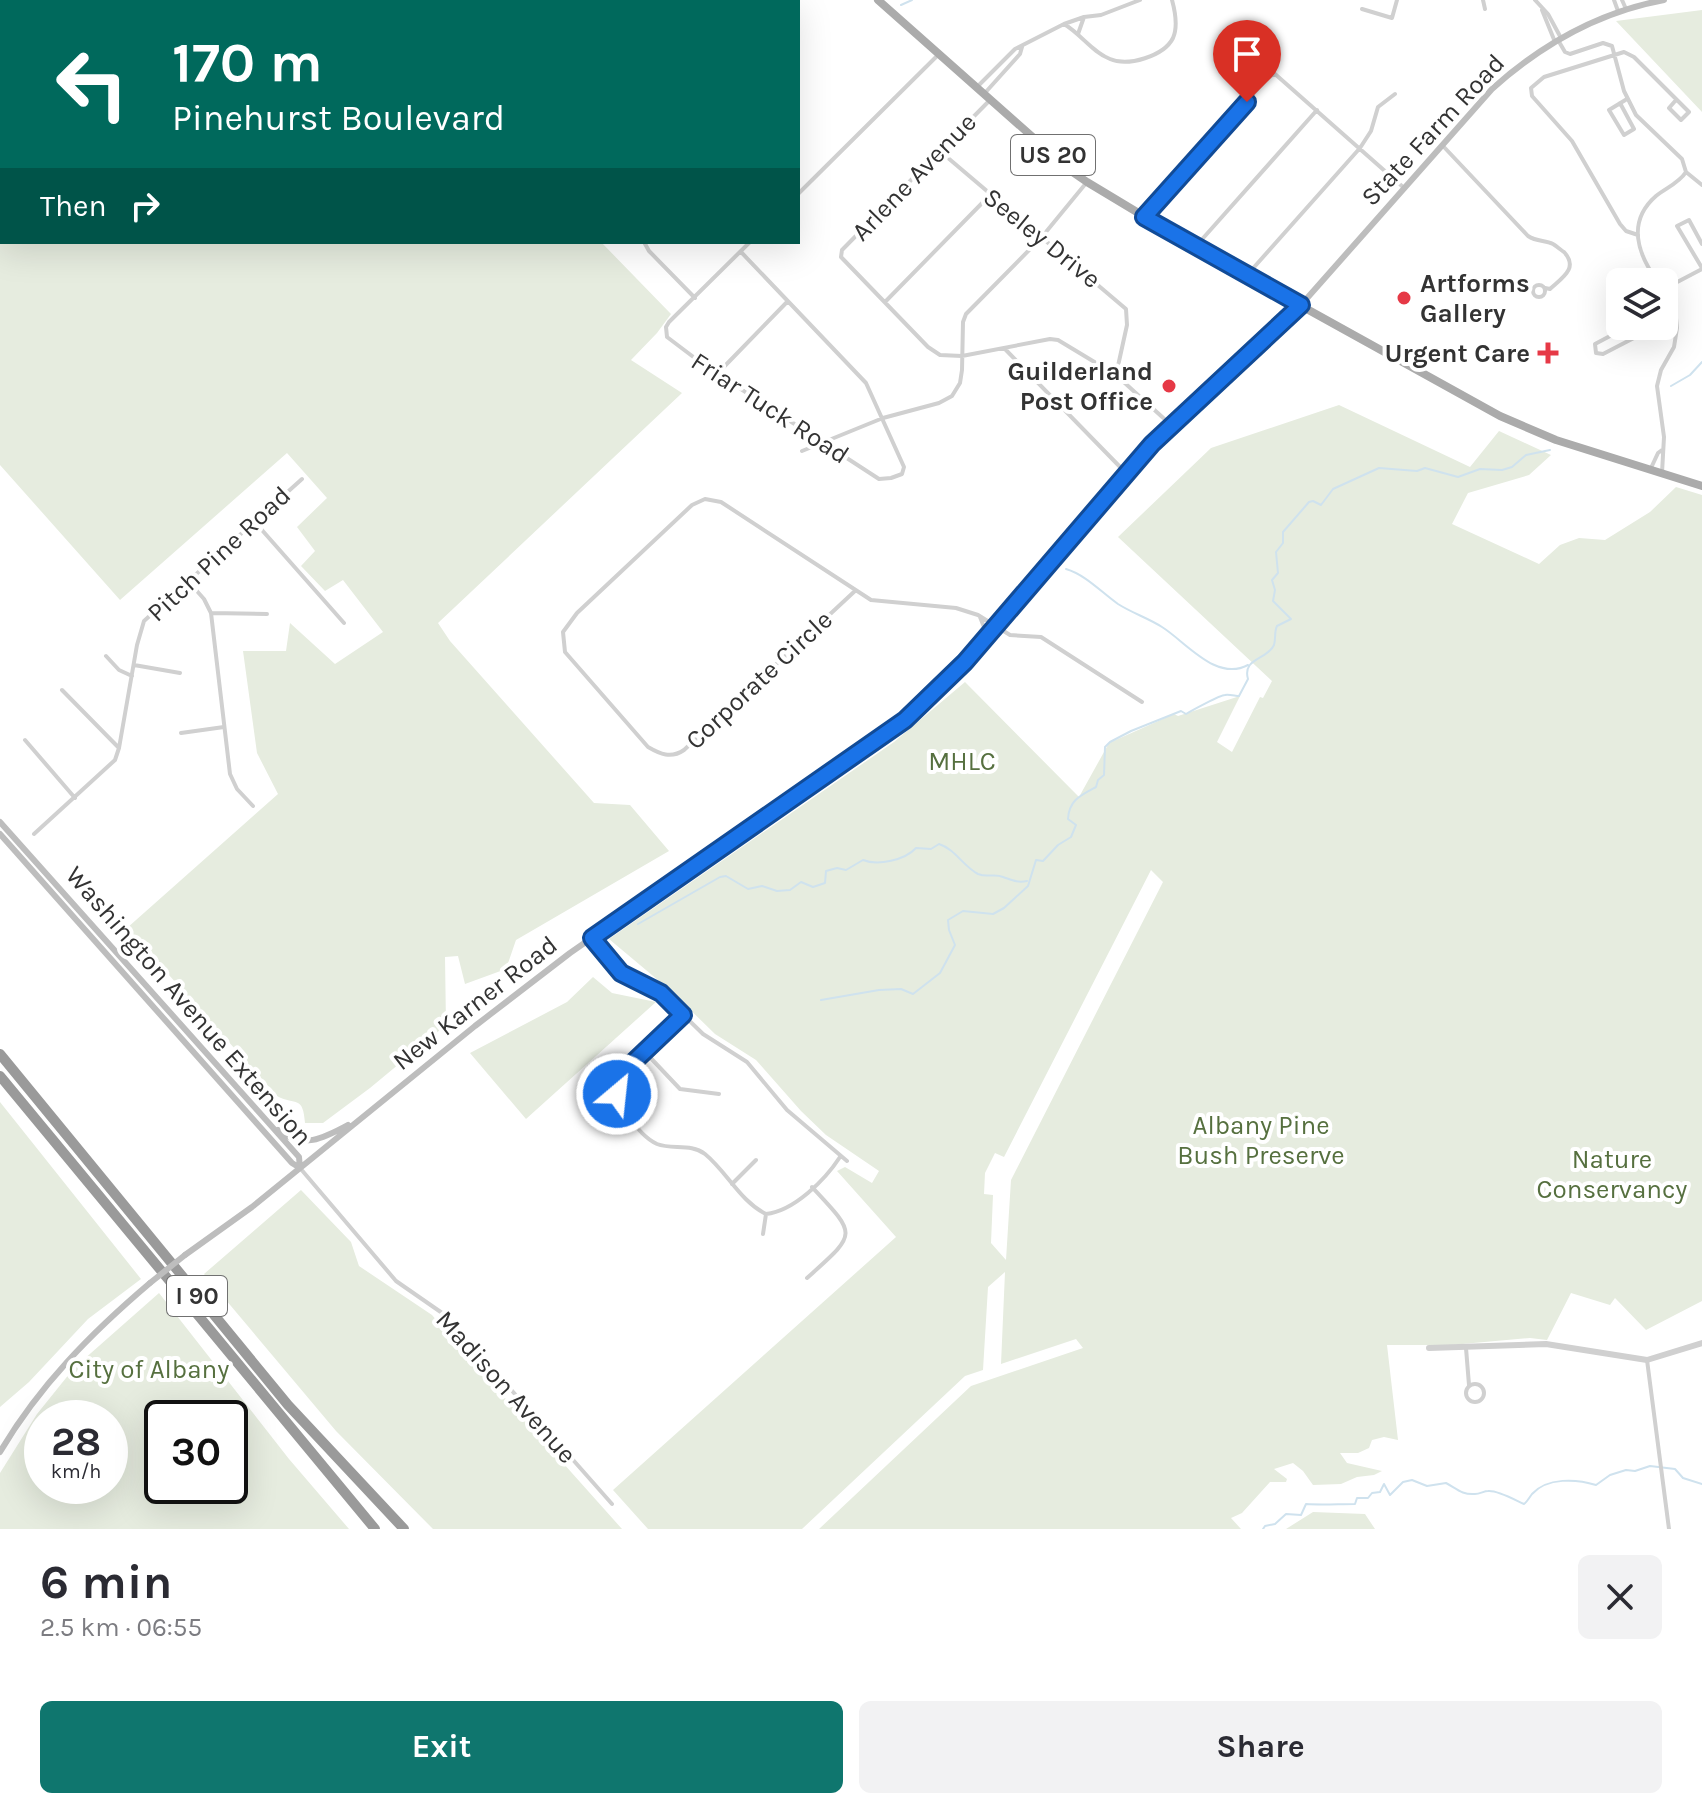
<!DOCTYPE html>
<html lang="en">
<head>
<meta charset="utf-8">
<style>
  :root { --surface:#fff; --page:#f2f2f3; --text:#2b2b33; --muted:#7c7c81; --accent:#0f766e }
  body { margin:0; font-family:Karla,sans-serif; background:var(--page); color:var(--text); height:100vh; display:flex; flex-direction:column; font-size:30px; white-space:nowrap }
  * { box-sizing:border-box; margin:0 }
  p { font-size:26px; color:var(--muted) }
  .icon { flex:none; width:44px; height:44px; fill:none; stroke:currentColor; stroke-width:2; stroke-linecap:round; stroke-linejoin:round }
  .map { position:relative; height:1529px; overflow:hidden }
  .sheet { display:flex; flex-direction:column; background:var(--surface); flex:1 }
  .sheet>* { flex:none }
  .top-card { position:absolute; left:0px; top:0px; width:800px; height:244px; box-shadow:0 8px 32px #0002; background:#00695c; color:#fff; overflow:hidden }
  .buttons { position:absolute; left:1606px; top:268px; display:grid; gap:16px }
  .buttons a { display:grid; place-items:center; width:72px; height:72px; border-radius:12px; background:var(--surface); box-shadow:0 8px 32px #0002; font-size:40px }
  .speed { position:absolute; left:24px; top:1400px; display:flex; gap:16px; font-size:40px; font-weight:700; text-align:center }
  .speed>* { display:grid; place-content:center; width:104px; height:104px; border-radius:50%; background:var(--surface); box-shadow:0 8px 32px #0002; line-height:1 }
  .speed small { font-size:20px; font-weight:400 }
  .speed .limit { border:4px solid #111; border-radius:12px; background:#fff; color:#111 }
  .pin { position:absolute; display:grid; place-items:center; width:68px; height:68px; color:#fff; margin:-82px -34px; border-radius:50% 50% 50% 0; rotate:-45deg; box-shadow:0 0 8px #0007 }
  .pin .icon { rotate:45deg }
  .me { position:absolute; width:88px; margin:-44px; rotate:28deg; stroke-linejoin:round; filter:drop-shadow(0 0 6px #0008) }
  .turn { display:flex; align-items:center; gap:28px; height:168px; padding:0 40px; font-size:36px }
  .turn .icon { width:104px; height:104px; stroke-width:2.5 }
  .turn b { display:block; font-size:56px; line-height:68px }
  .then { display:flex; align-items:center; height:76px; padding:0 40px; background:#0003; gap:16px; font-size:30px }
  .round { display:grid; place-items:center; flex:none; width:84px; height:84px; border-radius:12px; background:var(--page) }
  .summary { display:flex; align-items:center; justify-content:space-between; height:136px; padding:0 40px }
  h1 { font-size:48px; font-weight:700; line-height:60px }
  .primary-button { display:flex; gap:16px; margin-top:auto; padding:16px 40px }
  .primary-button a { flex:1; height:92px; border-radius:12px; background:var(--accent); color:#fff; font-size:32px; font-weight:700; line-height:92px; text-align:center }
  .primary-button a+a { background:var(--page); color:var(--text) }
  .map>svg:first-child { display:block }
  .green { fill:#e6ecdf; fill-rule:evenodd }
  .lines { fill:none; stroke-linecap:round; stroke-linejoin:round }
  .stream { stroke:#cfe2ee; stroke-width:2 }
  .minor { stroke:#d0d0d0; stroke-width:4 }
  .tertiary { stroke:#d0d0d0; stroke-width:6 }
  .secondary { stroke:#bdbdbd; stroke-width:6 }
  .primary { stroke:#ababab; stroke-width:8 }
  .motorway { stroke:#9a9a9a; stroke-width:10 }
  .secondary-bridge { stroke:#bdbdbd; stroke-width:6 }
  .route-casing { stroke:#114b97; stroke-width:20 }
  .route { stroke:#1a73e8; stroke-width:14 }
  .poi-dot { fill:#e63946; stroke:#fff; stroke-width:3 }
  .labels { text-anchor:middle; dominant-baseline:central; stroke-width:8; stroke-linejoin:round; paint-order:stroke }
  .shield { fill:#fff; stroke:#707070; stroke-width:2 }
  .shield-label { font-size:24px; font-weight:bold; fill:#333 }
  .street-label { font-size:26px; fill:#333; stroke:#fff }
  .poi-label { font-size:26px; font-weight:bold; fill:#333; stroke:#fff; text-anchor:end }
  .park-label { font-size:26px; fill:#56703f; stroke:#fff }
</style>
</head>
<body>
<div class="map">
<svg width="1702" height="1529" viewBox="0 0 1702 1529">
  <rect width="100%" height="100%" fill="#fff"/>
  <path class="green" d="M0 0 84 2H2V242H601L671 314 657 333 631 360 682 393 438 623 450 641 594 803 630 805 669 851 516 940 506 969 465 984 458 956 445 957 446 1025 370 1088 327 1120 323 1123H305C303 1095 296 1106 277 1096L127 928 278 794 257 753 243 651H286L290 623 335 664 383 632 343 580 325 591 301 566 315 551 297 527 327 498 287 453 120 600 0 465Z
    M1702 10V112L1616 21Z
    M1339 405 1470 467 1499 431 1551 455 1529 475 1468 493 1452 524 1539 564 1560 545 1579 538 1605 540 1650 512 1676 487 1702 495V1301L1646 1330 1615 1298 1610 1305 1571 1293 1547 1340 1530 1338 1451 1345H1387L1398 1440 1384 1437 1372 1440 1369 1448 1358 1453H1340L1347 1463 1382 1471 1374 1475 1357 1477 1341 1484 1313 1485 1303 1471 1293 1463 1274 1469 1287 1479 1286 1482H1270L1242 1513 1231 1518 1241 1529H819L971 1386 1083 1348 1076 1339 1001 1364 1005 1272 988 1287 983 1370 965 1376 802 1529H648L613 1490 896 1237 837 1171 845 1167 872 1183 879 1171 826 1135 801 1111 756 1060 715 1034 671 991 609 939 894 742 965 682 1079 797 1109 743 1174 714 1178 716 1240 696 1217 742 1232 752 1260 697 1263 698 1272 681 1118 537 1211 448ZM1151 870 1163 882 1011 1180 1006 1260 991 1243 993 1195 984 1194 985 1173 995 1153 1004 1157Z
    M593 977 612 993 656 1002 526 1119 470 1053 567 1002Z
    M0 1102 141 1279 88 1319 29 1382 0 1407Z
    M301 1190 351 1242 359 1266 432 1315 444 1329 448 1343 465 1352 526 1422 529 1430 538 1435 622 1529H433L336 1431 204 1274Z
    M159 1293 289 1459 349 1529H0V1473L37 1414 74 1368ZM110 1418V1486H42V1418ZM230 1418V1486H162V1418Z
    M1313 1512 1365 1514 1375 1529H1286Z"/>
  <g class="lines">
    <path class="stream" d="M901 5 912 0
      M1671 386 1690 375 1702 362
      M1066 569C1086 575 1101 592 1118 604 1132 613 1148 618 1162 627 1186 642 1216 682 1248 665
      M638 924 720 877 726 876 748 889 762 886 777 891 790 890 801 882 813 887 825 883 826 871 837 868 846 870 863 860C878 866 905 860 916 848L931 849 939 844C955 849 963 866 978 874 987 878 995 873 1003 877 1012 880 1017 883 1027 881
      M821 1000 879 990 901 989 913 994 940 973 955 945 949 930 948 920 963 911 993 914 1004 908 1028 886 1036 860 1043 861 1058 845 1071 837 1076 825 1068 819C1069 800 1081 795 1096 787L1098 780 1104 775 1105 747 1110 742 1131 731 1181 711 1186 714C1191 711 1220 695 1225 695 1228 694 1236 696 1239 696L1248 679C1242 658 1267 660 1274 645 1276 639 1274 632 1277 626L1291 619 1273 601 1275 590 1272 580 1278 573 1276 552 1283 543V532L1309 502 1313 501 1321 505 1333 489 1379 468 1417 471 1425 468 1458 477 1480 469 1502 470 1512 467 1526 455 1550 450
      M1263 1529 1265 1526 1275 1524 1286 1514 1301 1515 1306 1504C1322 1505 1338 1504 1355 1504L1357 1498H1368L1372 1493 1380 1492 1384 1484 1390 1495 1403 1482 1412 1480 1427 1486 1446 1483C1457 1489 1462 1495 1475 1494 1480 1494 1484 1491 1488 1491 1498 1490 1515 1500 1524 1504 1527 1502 1529 1498 1532 1494 1547 1477 1577 1479 1596 1485L1610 1475 1626 1470 1635 1471 1650 1466 1675 1469 1683 1478 1702 1484"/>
    <path class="minor" d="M142 0 145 2
      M250 0 253 2
      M477 0 478 2
      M1483 0 1485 9
      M1535 0 1548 14 1561 38
      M1614 0 1618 11
      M1622 0 1626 9
      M1362 9 1392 18 1397 0
      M1542 10 1555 42
      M1064 24C1081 34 1092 52 1110 59 1128 67 1164 56 1173 38 1178 27 1175 11 1172 0
      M1078 34 1084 17
      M1558 40 1565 52 1570 54 1603 43 1612 46 1624 91 1636 115 1682 159 1686 172 1702 185
      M977 87 1015 49 1064 24 1084 17 1101 15 1140 0
      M984 94 1020 54 1022 47
      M990 100 842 250 841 257 928 347 940 355 962 356 1050 339 1058 340 1116 375 1171 425
      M1620 103 1634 129 1624 135 1609 110 1627 99
      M1443 146 1528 236C1537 242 1545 240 1553 244 1555 245 1562 251 1564 252 1579 268 1562 278 1550 289L1545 288
      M941 152 1126 309 1127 325 1116 375
      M798 194 939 54
      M1146 215 1268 77 1275 74 1403 187
      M1638 235 1626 231 1620 224 1572 141 1532 96 1531 88 1544 77 1624 52 1634 57 1689 112 1681 120 1669 108 1676 100
      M644 242 649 251 695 298
      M1702 244 1689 220 1677 226 1702 268
      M1197 245 1317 110
      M741 252 866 383 904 467 902 474 891 478 879 479 704 365 667 337 666 327 669 322 750 242
      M1248 274 1360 148 1371 131 1378 107 1395 94
      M1658 282C1638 255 1626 222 1656 196 1666 188 1679 183 1686 172
      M1533 291a6 6 0 1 1 12 0a6 6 0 1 1-12 0Z
      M1664 289 1702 269
      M885 302 989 196
      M1664 323 1676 318
      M1629 326 1595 344 1596 353 1603 354 1657 326
      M1639 326 1643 333
      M1004 348 1125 472
      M717 374 787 302
      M802 451 883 418 939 403 952 396 960 383 962 370 963 322 966 314 1041 238 1087 182
      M1651 468 1658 453 1662 450
      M1662 473 1664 437 1657 386 1661 370 1674 347 1677 328 1676 318 1664 292
      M254 521 344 623
      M188 581 204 599 211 613 230 774 237 789 253 806
      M856 590 684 750C671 759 660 754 648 747L565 652 563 632 577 613 692 505 705 499 721 502 871 600 956 608 978 615 1010 635 1041 637 1142 702
      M211 613 267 614
      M980 617 984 627 983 639
      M106 656 119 670 132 676
      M134 665 180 673
      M62 690 119 748
      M181 733 224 727
      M25 740 75 798
      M34 834 115 760 119 748 137 645 144 621 302 479
      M593 939 621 973 661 993 703 1034 747 1062 787 1110 847 1161
      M683 1015C671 1026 659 1037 647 1048 622 1071 604 1087 630 1119 638 1129 646 1139 657 1144 672 1150 691 1143 705 1154 727 1172 740 1201 766 1214 794 1211 825 1180 840 1157
      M644 1051 680 1089 719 1094
      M603 1091H617
      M300 1168 396 1281 445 1315 612 1504
      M732 1184 756 1160
      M763 1234 766 1214
      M807 1278C857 1233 858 1236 812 1187
      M1466 1348 1469 1385
      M1647 1360 1669 1529
      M1466 1393a9 9 0 1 1 18 0a9 9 0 1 1-18 0Z"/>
    <path class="tertiary" d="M1429 1348 1546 1344 1647 1360 1702 1343"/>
    <path class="secondary" d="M0 822 299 1157 300 1168
      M0 834 292 1163 300 1168
      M278 1130C302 1150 324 1138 348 1125
      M185 1255 252 1207 475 1026 570 953 905 720 965 662 1152 444 1301 305 1492 89C1541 45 1599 12 1664 0
      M0 1452C39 1386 91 1333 150 1283"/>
    <path class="primary" d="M878 0 1071 171 1087 182 1195 247 1500 416 1556 440 1702 486"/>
    <path class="motorway" d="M0 1054 288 1405 404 1529
      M0 1076 375 1529"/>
    <path class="secondary-bridge" d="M150 1283 185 1255"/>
  </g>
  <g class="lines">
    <defs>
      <path id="route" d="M617 1094 623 1072 683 1015 661 993 621 973 592 938 905 720 965 662 1152 444 1301 305 1144 217 1247 102"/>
    </defs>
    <use href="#route" class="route-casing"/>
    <use href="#route" class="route"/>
  </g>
  <g class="poi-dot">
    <circle cx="1404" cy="298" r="8"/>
    <path d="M1544 341h8v8h8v8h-8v8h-8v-8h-8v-8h8z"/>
    <circle cx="1169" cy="386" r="8"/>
  </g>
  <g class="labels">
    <g class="shield">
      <rect x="1011" y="135" width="84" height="40" rx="6"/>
      <rect x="167" y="1276" width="60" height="40" rx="6"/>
    </g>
    <g class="shield-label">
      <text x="1053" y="155">US 20</text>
      <text x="197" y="1296">I 90</text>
    </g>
    <g class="street-label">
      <text transform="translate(1433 130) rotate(-47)">State Farm Road</text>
      <text transform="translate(914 177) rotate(-46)">Arlene Avenue</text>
      <text transform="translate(1042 238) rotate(39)">Seeley Drive</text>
      <text transform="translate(770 408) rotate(33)">Friar Tuck Road</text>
      <text transform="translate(219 554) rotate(-43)">Pitch Pine Road</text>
      <text transform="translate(759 680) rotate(-43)">Corporate Circle</text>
      <text transform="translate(475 1003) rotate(-38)">New Karner Road</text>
      <text transform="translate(189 1006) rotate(49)">Washington Avenue Extension</text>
      <text transform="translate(506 1387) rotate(48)">Madison Avenue</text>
    </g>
    <g class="poi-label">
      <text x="1420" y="283" text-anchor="start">Artforms<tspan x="1420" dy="30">Gallery</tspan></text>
      <text x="1530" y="353">Urgent Care</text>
      <text x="1153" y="371">Guilderland<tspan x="1153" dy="30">Post Office</tspan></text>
    </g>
    <g class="park-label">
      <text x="962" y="761">MHLC</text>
      <text x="1261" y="1125">Albany Pine<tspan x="1261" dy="30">Bush Preserve</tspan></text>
      <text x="1612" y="1159">Nature<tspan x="1612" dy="30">Conservancy</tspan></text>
      <text x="149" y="1369">City of Albany</text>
    </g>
  </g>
</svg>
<div class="buttons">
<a><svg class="icon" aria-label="layers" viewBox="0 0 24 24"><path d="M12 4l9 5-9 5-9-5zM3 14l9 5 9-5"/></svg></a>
</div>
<div class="speed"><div>28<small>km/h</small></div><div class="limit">30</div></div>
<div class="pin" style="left:1247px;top:102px;background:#d93025"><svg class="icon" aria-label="arrive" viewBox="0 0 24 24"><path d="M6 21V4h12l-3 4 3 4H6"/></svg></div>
<svg class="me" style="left:617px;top:1094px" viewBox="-20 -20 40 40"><circle r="17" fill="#1a73e8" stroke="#fff" stroke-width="3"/><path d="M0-11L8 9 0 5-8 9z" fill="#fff"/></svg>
<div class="top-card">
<div class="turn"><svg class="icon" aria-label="left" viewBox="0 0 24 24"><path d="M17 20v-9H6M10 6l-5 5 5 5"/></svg><div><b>170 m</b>Pinehurst Boulevard</div></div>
<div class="then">Then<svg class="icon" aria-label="right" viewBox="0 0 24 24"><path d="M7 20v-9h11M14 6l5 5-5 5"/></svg></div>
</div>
</div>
<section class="sheet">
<div class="summary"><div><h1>6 min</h1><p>2.5 km · 06:55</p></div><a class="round"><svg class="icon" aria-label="close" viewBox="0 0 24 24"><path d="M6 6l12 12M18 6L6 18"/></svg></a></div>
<div class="primary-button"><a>Exit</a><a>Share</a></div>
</section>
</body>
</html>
